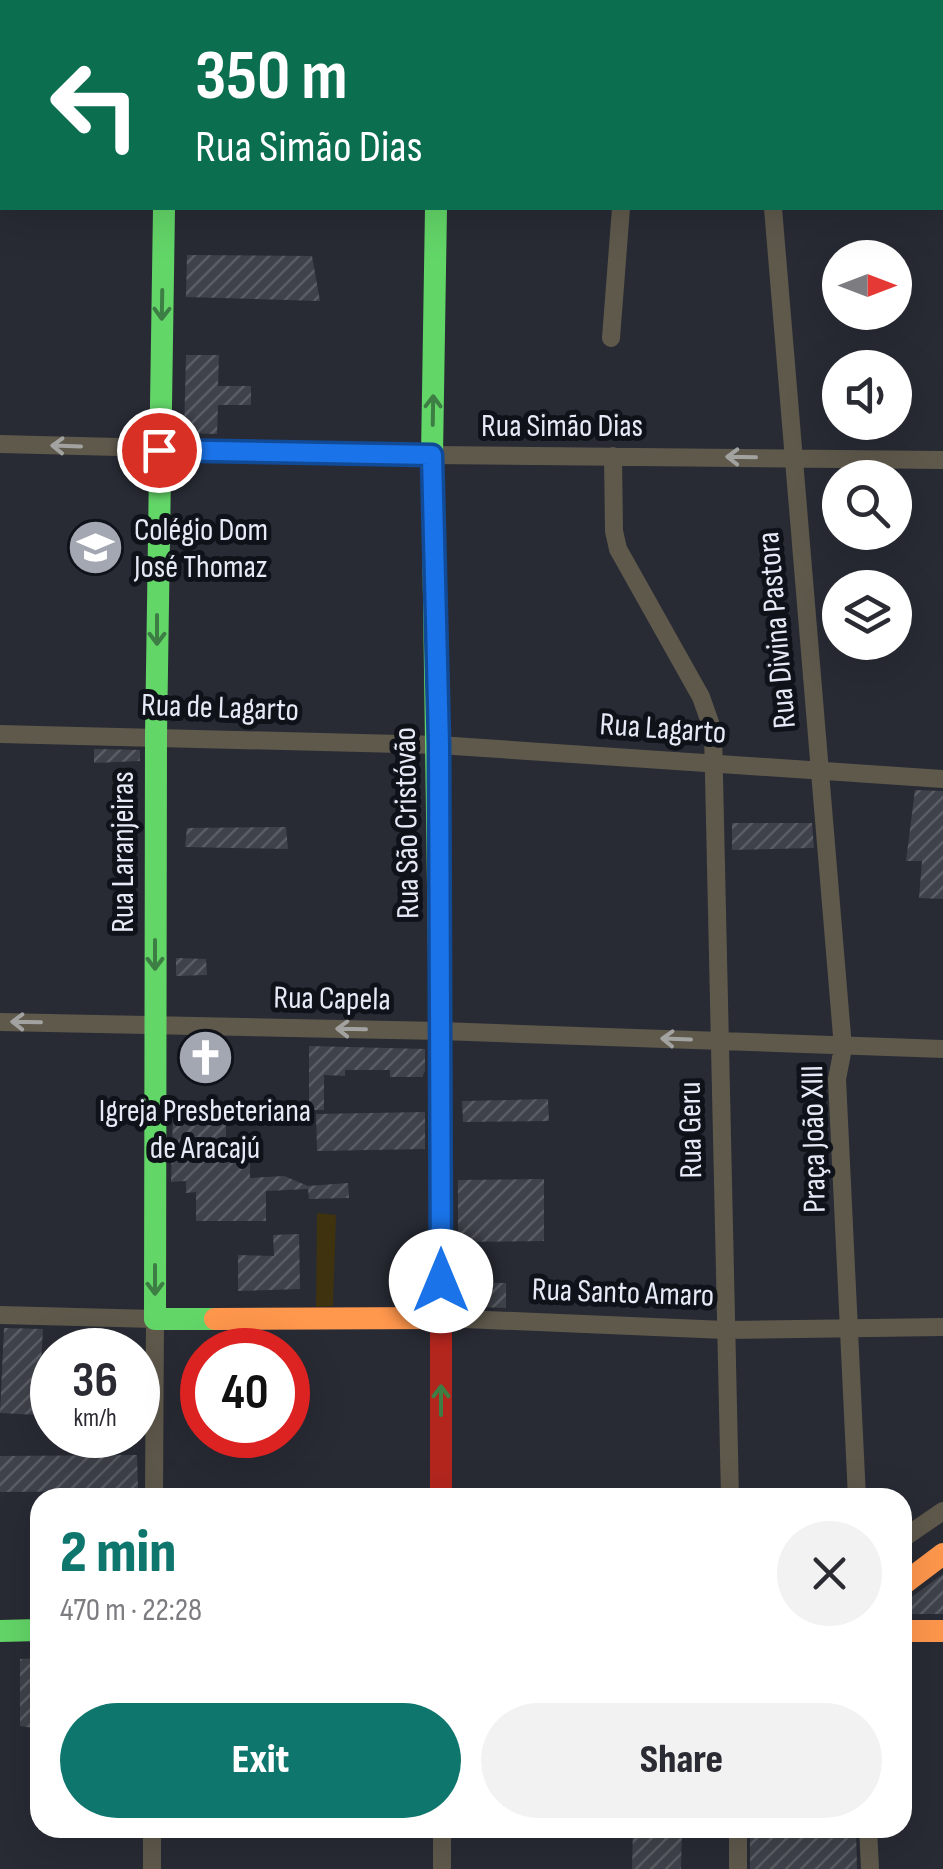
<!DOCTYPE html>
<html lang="en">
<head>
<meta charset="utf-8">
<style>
  :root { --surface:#fff; --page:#f2f2f3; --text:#2b2b33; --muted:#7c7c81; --accent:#0f766e }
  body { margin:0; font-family:"Sofia Sans Condensed",sans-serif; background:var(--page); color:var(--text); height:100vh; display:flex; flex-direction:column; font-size:38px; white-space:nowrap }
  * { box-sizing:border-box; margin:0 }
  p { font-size:32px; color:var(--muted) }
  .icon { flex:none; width:55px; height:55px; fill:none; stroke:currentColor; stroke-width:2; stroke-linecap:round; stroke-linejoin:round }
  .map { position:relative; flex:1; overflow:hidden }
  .details { position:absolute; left:30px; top:1488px; width:882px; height:350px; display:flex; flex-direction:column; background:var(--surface); border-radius:30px; box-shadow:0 10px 40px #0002 }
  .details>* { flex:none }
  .top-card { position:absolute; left:0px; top:0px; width:945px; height:210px; box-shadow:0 10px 40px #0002; background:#0b6e4f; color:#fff; overflow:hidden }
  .needle { width:65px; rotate:90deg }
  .tools { position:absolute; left:822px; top:240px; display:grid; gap:20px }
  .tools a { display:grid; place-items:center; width:90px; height:90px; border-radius:50%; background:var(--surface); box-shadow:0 10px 40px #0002; font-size:50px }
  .speed { position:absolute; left:30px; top:1328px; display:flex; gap:20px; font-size:50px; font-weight:700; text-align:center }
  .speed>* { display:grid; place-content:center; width:130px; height:130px; border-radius:50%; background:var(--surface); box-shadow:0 10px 40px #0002; line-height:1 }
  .speed small { font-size:25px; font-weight:400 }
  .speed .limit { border:15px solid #d22; background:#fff; color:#111 }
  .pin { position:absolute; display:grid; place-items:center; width:85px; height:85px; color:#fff; margin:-42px; border:5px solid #fff; border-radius:50%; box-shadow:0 2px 10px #0007 }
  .me { position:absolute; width:110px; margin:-55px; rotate:0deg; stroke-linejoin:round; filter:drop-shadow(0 0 8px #0008) }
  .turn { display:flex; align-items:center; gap:35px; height:210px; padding:0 30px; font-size:45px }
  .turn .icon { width:130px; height:130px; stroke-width:2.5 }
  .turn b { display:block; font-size:70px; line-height:85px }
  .round { display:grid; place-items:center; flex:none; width:105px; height:105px; border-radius:52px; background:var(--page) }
  .headline { display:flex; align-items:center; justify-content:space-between; height:170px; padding:0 30px }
  h1 { font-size:60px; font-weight:800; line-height:75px; color:var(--accent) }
  .button { display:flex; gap:20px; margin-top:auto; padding:20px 30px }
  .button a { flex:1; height:115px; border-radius:60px; background:var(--accent); color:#fff; font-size:40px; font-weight:800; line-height:115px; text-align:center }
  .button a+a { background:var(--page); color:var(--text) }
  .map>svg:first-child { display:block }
  .green { fill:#3f320f }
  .building { fill:url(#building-hatch) }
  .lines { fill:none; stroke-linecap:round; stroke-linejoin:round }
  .street { stroke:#5f594c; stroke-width:18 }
  .fast { stroke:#63d668; stroke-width:22 }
  .slow { stroke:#ff974d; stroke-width:22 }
  .jam { stroke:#b3261e; stroke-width:22 }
  .oneway { stroke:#3d7e44 }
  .oneway2 { stroke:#a2a2a1 }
  .route-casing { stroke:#114b97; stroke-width:25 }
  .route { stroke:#1a73e8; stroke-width:18 }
  .labels { text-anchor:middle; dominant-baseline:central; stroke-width:10; stroke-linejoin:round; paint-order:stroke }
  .street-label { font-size:32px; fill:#e5eaf6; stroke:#0f1219 }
  .poi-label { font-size:32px; fill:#e5eaf6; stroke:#0f1219; text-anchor:start }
</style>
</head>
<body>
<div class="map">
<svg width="943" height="1869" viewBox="0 0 943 1869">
  <defs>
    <pattern id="building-hatch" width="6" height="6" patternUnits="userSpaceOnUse" patternTransform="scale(2.5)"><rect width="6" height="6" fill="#3f424a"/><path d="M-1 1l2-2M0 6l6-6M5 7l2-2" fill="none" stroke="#5b5d65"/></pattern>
  </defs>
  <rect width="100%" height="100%" fill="#282b34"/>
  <path class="green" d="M317 1213 336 1215 333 1306 316 1307Z"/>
  <path class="building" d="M187 255 312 256 320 301 186 297Z
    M186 355H219L218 386H251V405H218L217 434 184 433Z
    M94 749 140 750V761L94 763Z
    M915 790 943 791V899L919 898 922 861H906Z
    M732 823H812L814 848 732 850Z
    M286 827 288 849 185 847 187 828Z
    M176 958 206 959 207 975 176 976Z
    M183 1045 228 1047 227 1069 182 1068Z
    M309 1046 425 1049V1071L422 1077H390V1070H345V1076L324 1075V1110H309Z
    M548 1099 549 1121 463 1122 462 1101Z
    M425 1112V1149L317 1151 316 1114Z
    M173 1116 226 1119V1157H250V1178L284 1176 308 1186 348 1183 349 1198 309 1199 308 1189 266 1191V1221H196V1192L186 1193V1181L171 1182Z
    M544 1179V1241L458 1242V1180Z
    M299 1234 300 1289 238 1291V1255L274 1256 273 1235Z
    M457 1282 506 1283V1308L457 1306Z
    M4 1328 43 1329 38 1415 0 1413Z
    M137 1455 138 1491 0 1492V1456Z
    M943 1574V1614H902V1604Z
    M40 1658V1729L20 1726V1659Z
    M633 1828H682L681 1869H632Z
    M750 1828H856L857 1869H750Z"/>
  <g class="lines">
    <path class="street" d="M757 0V2
      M522 2V0
      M657 2V0
      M0 159H2
      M942 186H943
      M773 208 843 1048 837 1079 857 1498
      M611 338 621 208
      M0 444 432 455 943 460
      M613 456 614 531 618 549 701 697 713 731 730 1498
      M0 734 439 745 943 779
      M0 1022 441 1031 943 1049
      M0 1315 155 1319 154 1498
      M441 1318 725 1330 943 1327
      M902 1539 943 1511
      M442 1828V1869
      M738 1828V1869
      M868 1828 870 1869
      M152 1869V1828"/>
    <path class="fast" d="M166 0V2
      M435 0V2
      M164 208 156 736 155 1319H215
      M436 208 432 455 441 1102
      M0 1631 40 1630"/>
    <path class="slow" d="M215 1319 441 1318
      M902 1585 943 1554
      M902 1631H943"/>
    <path class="jam" d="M441 1102V1498"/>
  </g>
  <defs><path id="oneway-shaft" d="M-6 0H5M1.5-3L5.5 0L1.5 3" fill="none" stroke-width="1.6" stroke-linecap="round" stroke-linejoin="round" transform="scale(2.5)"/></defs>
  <g class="oneway">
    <use href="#oneway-shaft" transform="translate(162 305) rotate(91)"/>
    <use href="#oneway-shaft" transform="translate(433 410) rotate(-89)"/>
    <use href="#oneway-shaft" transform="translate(157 630) rotate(90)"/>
    <use href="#oneway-shaft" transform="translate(155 955) rotate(90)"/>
    <use href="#oneway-shaft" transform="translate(155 1280) rotate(90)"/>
    <use href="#oneway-shaft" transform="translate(441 1400) rotate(-90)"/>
  </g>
  <g class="oneway2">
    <use href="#oneway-shaft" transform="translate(66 446) rotate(-178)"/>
    <use href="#oneway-shaft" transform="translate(741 457) rotate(-179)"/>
    <use href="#oneway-shaft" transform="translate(26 1022) rotate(-179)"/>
    <use href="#oneway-shaft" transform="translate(351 1029) rotate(-179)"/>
    <use href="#oneway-shaft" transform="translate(676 1039) rotate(-178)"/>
  </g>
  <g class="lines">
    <defs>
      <path id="route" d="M159 450 432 455 439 745 441 1281"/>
    </defs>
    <use href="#route" class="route-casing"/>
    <use href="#route" class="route"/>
  </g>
  <defs>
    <symbol id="school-disc" viewBox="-11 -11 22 22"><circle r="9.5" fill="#a3a7b2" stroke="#0f1219"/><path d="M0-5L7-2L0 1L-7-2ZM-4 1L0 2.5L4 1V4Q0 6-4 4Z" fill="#fff"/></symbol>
    <symbol id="church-disc" viewBox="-11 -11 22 22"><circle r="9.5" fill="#a3a7b2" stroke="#0f1219"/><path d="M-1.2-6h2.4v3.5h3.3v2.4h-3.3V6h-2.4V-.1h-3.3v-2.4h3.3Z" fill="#fff"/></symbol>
  </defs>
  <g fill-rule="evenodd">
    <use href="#school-disc" x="64" y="516" width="63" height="63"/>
    <use href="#church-disc" x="174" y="1026" width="63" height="63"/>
  </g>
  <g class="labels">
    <g class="street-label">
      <text x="562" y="426">Rua Simão Dias</text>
      <text transform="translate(777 630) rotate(-95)">Rua Divina Pastora</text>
      <text transform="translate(220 708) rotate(2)">Rua de Lagarto</text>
      <text transform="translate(663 729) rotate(4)">Rua Lagarto</text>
      <text transform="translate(407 823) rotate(-91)">Rua São Cristóvão</text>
      <text transform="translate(123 852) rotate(-90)">Rua Laranjeiras</text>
      <text transform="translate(332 999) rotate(1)">Rua Capela</text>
      <text transform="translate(691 1130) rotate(-91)">Rua Geru</text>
      <text transform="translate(814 1139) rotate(-91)">Praça João XIII</text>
      <text transform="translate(623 1293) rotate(2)">Rua Santo Amaro</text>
    </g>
    <g class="poi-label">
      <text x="134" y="530">Colégio Dom<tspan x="134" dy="37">José Thomaz</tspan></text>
      <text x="205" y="1111" text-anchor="middle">Igreja Presbeteriana<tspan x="205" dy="37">de Aracajú</tspan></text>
    </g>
  </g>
</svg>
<div class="tools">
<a><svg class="needle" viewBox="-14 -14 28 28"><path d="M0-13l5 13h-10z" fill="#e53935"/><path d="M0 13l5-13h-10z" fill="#7c7c81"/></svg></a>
<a><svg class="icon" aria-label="sound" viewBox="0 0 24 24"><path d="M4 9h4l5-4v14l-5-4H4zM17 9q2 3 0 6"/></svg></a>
<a><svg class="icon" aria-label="search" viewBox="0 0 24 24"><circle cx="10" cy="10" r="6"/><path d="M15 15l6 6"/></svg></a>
<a><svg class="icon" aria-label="layers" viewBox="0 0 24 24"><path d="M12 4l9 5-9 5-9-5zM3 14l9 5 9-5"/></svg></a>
</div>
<div class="speed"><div>36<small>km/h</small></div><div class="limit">40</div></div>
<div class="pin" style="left:159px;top:450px;background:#d93025"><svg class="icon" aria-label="arrive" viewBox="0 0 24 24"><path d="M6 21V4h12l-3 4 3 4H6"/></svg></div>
<svg class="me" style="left:441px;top:1281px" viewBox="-20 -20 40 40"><circle r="19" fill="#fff"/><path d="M0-13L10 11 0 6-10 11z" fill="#1a73e8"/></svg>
<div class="top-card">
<div class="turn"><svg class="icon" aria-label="left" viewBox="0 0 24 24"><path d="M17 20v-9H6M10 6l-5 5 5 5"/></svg><div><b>350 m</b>Rua Simão Dias</div></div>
</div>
<section class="details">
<div class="headline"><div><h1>2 min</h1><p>470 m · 22:28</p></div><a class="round"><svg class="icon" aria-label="close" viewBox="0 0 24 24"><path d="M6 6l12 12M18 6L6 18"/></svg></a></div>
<div class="button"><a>Exit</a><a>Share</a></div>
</section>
</div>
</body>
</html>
